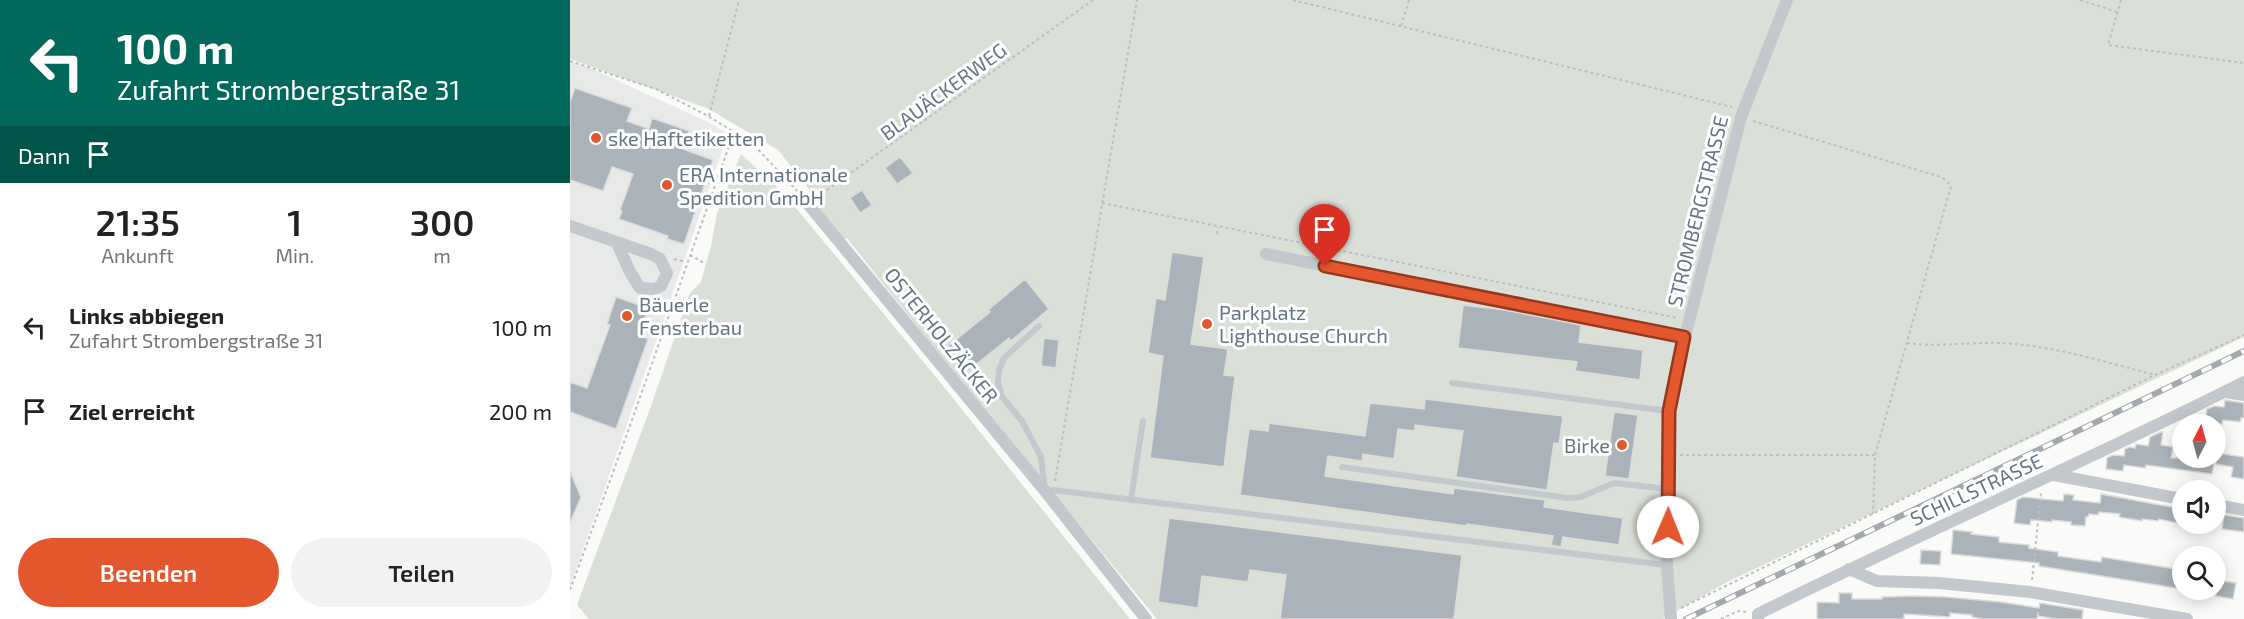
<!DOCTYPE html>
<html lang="de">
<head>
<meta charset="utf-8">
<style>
  :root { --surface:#fff; --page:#f2f2f2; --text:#222; --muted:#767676; --accent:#e4572e }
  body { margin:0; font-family:"Exo 2",sans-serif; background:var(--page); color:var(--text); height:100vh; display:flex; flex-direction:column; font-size:22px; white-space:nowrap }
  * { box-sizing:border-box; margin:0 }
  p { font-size:20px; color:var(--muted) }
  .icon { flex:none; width:33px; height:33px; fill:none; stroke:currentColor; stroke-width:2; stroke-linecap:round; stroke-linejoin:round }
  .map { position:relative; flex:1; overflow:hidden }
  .side { display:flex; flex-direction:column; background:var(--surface); width:570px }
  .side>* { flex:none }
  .top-card { background:#00695c; color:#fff; overflow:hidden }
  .needle { width:39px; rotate:6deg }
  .tools { position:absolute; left:1602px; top:414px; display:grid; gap:12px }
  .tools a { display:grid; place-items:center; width:54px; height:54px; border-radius:50%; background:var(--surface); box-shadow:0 3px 15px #0003; font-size:30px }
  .pin { position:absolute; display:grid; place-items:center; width:51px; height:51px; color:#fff; margin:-62px -26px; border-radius:50% 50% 50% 0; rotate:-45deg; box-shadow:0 0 6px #0007 }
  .pin .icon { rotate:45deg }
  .me { position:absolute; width:66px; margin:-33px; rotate:1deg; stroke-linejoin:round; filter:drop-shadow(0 0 4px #0008) }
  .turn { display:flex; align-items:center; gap:21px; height:126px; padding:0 18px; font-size:27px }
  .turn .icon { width:78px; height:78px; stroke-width:2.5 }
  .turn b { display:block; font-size:42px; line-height:51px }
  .then { display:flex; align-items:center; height:57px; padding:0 18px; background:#0003; gap:12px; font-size:22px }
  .eta { display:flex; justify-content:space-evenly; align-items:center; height:102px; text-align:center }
  .eta b { font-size:36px; font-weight:600; line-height:42px }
  .button { display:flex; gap:12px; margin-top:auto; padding:12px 18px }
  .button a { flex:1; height:69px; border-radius:36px; background:var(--accent); color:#fff; font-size:24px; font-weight:600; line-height:69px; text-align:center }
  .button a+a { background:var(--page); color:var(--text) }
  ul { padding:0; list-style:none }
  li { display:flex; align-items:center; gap:18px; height:84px; padding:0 18px }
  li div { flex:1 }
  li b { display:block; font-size:22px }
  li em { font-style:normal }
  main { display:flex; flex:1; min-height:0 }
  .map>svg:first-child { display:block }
  .built { fill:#e8e9e9 }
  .green { fill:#dadfd7 }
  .building { fill:#aab3b9; stroke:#dcdcda; stroke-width:1.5 }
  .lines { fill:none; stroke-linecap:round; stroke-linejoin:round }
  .path { stroke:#bbbfc2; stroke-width:2; stroke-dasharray:3 3; stroke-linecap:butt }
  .lane { stroke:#c3c8cc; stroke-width:6 }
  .street { stroke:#c3c8cc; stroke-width:12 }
  .rail-casing { stroke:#a2aab0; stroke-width:6 }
  .rail { stroke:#fff; stroke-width:4; stroke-dasharray:11; stroke-linecap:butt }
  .route-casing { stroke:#94391e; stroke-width:15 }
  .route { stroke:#e4572e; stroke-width:10 }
  .poi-dot { fill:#e4572e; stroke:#fff; stroke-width:2 }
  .labels { text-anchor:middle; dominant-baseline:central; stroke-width:6; stroke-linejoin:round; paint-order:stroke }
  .street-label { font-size:20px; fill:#657683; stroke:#fff }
  .poi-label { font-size:20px; fill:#657683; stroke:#fff; text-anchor:start }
</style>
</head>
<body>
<main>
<section class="side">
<div class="top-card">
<div class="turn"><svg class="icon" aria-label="left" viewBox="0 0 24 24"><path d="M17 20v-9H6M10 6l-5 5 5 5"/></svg><div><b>100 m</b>Zufahrt Strombergstraße 31</div></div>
<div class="then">Dann<svg class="icon" aria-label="arrive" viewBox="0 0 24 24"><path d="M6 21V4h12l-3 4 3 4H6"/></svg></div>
</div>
<div class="eta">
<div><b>21:35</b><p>Ankunft</p></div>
<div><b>1</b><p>Min.</p></div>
<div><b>300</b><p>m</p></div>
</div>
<ul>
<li><svg class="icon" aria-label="left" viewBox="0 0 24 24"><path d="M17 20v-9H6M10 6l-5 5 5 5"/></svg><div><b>Links abbiegen</b><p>Zufahrt Strombergstraße 31</p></div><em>100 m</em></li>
<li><svg class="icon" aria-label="arrive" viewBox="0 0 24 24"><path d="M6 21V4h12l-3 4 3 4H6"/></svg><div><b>Ziel erreicht</b></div><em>200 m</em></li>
</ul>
<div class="button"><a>Beenden</a><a>Teilen</a></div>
</section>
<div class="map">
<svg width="1674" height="619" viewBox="0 0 1674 619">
  <rect width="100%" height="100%" fill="#fafaf8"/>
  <path class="built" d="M0 61 20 68 138 122 158 134 0 587Z"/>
  <path class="green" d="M0 0H1674V337L1157 582 1093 619H587L360 343 277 238 270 242 238 204 246 198 208 150 139 109 0 59Z
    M171 154 212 192 236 220 370 382 560 619H19L7 605 81 406 120 293 131 282 141 246 147 213Z"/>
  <path class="building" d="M5 88 62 108 57 121 79 129 82 118 119 131 113 149 143 160 114 244 97 239 98 236 49 219 52 211 50 210 63 174 42 167 33 191 0 180V102Z
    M330 157 343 173 327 184 315 168Z
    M292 190 302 205 290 213 280 198Z
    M602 252 634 257 621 344 658 349 654 375 665 376 654 467 580 458 593 356 578 353 586 298 595 300Z
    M455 279 479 309 441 341 439 338 398 371 377 347 420 312 418 310Z
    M46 297 78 308 69 335 78 339 46 429 0 412V382L17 388 40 325 37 324Z
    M893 305 935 310 1011 325 1009 342 1073 350 1070 380 1005 371 1007 362 888 348Z
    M474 338 489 340 486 368 471 366Z
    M855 399 993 416 989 444 984 443 977 490 886 477 893 431 845 425V431L828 429 824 459 793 454 792 461 758 456 755 476 883 494 884 488 975 500 974 507 1053 518 1049 545 993 537 991 547 981 545 983 536 897 524 896 526 670 495 679 429 698 431 699 423 795 436 800 403 854 409Z
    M1655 400 1674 403V418H1671L1670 422 1653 420 1652 424H1635L1637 409 1644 406 1654 407Z
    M1044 412 1068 415 1059 479 1035 476Z
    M1591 432H1593L1591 445 1603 447 1601 458H1645L1642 474 1576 465 1575 468 1554 465 1553 471 1536 469 1537 458 1543 455 1554 456 1555 449 1560 447 1565 448 1566 444 1578 446 1580 437Z
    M1646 453 1674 457V479L1661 477 1663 467 1646 464Z
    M0 471 11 497 0 523Z
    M1494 494 1504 495 1503 500 1530 503 1531 494 1612 509V524L1589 519 1588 521 1572 519V521L1549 517 1550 514 1529 512 1528 515 1519 514 1518 517H1516L1515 526 1501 525V522L1482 520V522L1461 520 1460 525 1444 523 1447 500 1453 497 1493 501Z
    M1654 515 1674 518V532L1652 529Z
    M599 518 892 555 884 619H710L716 575 680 570 678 582 632 576 628 608 588 602Z
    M1383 530 1402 532 1401 534 1429 537V542L1459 545V548L1488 552V556L1531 562 1532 557 1612 570V589L1469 566V563L1381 554Z
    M1351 550 1371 551 1370 565 1350 564Z
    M1646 580 1666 583 1663 599 1646 596Z
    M1269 593H1282V599H1312V597L1344 596 1376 597 1431 602 1469 608 1470 603 1513 610 1512 619H1487L1468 616V612L1467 619H1413L1402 617V615L1380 613V617L1334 614V619H1247V602L1269 603Z"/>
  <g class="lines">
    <path class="path" d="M723 0 1162 107
      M1510 0 1547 12
      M1551 0 1538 45 1674 63
      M831 26 839 0
      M0 61 86 89 138 116 182 143 232 196
      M139 116 169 0
      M1183 121 1368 176 1376 180 1381 186 1305 455 1303 514
      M247 197 523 0
      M532 203 1108 318
      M647 234 648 227
      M120 255 136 264
      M104 259 116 262
      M1337 343C1373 348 1408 340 1444 344 1491 348 1539 363 1585 375
      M1110 455H1305
      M485 481 567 0
      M1462 580 1471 493
      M0 590 57 434 164 132
      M1111 608 1585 375 1674 335
      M1151 619 1168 611 1177 612"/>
    <path class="lane" d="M469 326 434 358 429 370 428 383 432 397 452 421 471 457 475 491 483 490 1096 565
      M882 383 1098 411
      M772 467 997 498 1011 497 1044 483 1098 489
      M561 500 573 421"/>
    <path class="street" d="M238 204 475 491 576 619
      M0 226 81 254 90 259 97 273 91 286 84 289 70 288 60 272 47 243
      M696 254 1115 337
      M1655 392 1674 395
      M1484 475 1612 499
      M1646 505 1674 510
      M1279 569 1307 581 1369 583 1460 592 1617 619
      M1101 619 1097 565 1099 411 1115 337 1171 117 1217 0
      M1188 619V614C1349 534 1513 463 1674 382"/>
    <defs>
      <path id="rail" d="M1116 619 1674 351"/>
    </defs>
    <use href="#rail" class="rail-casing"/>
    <use href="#rail" class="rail"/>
  </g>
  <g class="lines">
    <defs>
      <path id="route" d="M755 266 1114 337 1099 411 1098 527"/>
    </defs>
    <use href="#route" class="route-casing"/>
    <use href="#route" class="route"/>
  </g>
  <g class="poi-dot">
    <circle cx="26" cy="138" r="6"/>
    <circle cx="97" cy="185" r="6"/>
    <circle cx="57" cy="316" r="6"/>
    <circle cx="637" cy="324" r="6"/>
    <circle cx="1052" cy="445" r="6"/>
  </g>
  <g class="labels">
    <g class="street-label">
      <text transform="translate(373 91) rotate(-36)">BLAUÄCKERWEG</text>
      <text transform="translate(1127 211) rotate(-76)">STROMBERGSTRASSE</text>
      <text transform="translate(372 335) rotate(51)">OSTERHOLZÄCKER</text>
      <text transform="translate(1406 489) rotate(-25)">SCHILLSTRASSE</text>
    </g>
    <g class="poi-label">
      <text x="38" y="138">ske Haftetiketten</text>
      <text x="109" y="174">ERA Internationale<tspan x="109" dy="23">Spedition GmbH</tspan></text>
      <text x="69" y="304">Bäuerle<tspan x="69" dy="23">Fensterbau</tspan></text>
      <text x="649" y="312">Parkplatz<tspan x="649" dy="23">Lighthouse Church</tspan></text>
      <text x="1040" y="445" text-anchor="end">Birke</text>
    </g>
  </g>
</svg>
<div class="tools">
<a><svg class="needle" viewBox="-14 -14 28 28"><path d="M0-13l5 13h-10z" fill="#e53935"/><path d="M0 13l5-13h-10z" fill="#767676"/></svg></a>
<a><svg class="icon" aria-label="sound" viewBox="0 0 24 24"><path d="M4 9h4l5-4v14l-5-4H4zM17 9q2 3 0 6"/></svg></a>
<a><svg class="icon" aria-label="search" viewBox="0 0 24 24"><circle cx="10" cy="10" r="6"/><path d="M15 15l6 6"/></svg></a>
</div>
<div class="pin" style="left:755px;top:266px;background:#d93025"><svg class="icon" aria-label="arrive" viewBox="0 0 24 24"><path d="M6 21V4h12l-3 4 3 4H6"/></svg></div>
<svg class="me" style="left:1098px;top:527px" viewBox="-20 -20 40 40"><circle r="19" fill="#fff"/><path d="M0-13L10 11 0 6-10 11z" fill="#e4572e"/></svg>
</div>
</main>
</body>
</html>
